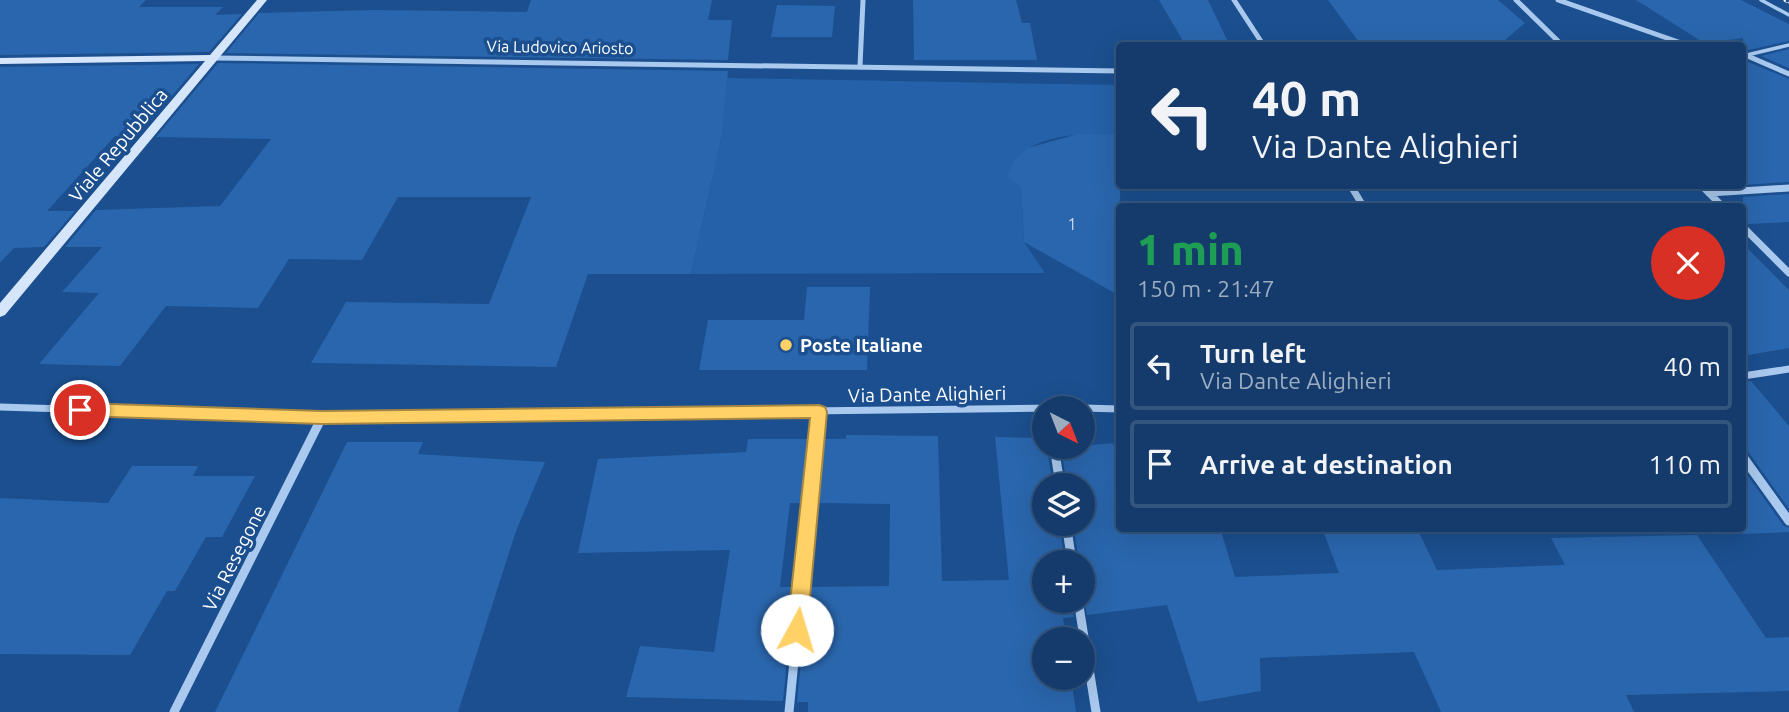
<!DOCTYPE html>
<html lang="en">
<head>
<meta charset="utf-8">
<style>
  :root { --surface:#143b6b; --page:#1d4271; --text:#f1f3f6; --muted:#9dadc1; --line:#33557e }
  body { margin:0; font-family:Ubuntu,sans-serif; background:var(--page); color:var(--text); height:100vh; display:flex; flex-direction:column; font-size:26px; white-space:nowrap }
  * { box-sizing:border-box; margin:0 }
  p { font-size:23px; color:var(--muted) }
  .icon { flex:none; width:38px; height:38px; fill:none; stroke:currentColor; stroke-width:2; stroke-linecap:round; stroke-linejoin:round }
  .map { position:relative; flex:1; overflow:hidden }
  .side { position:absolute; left:1116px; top:203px; width:630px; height:329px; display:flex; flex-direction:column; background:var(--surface); border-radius:7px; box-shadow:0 7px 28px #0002,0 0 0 2px var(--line) }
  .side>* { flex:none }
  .banner { position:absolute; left:1116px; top:42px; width:630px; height:147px; border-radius:7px; box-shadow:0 7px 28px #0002,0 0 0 2px var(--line); background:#143b6b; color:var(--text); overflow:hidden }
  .needle { width:46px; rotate:138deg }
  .tools { position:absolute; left:1032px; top:396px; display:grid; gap:14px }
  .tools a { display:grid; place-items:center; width:63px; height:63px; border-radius:50%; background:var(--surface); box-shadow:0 7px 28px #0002,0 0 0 2px var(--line); font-size:35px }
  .pin { position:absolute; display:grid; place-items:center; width:60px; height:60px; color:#fff; margin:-30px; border:4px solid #fff; border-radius:50%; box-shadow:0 2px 7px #0007 }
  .me { position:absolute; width:77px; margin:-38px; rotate:6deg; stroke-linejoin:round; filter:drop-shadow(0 0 5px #0008) }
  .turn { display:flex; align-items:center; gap:24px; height:147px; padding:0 21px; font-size:32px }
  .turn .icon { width:91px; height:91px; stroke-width:2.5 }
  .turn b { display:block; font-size:49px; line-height:60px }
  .round { display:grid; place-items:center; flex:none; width:74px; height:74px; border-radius:37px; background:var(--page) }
  .summary { display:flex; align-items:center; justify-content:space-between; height:119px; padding:0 21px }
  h1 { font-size:42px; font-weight:800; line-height:52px; color:#1e9e55 }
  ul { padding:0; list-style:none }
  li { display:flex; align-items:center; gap:21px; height:88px; margin:0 14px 10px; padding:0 7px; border:4px solid var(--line); border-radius:7px }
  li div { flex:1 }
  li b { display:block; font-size:26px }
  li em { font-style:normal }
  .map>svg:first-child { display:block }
  .green { fill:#2461a8 }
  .building { fill:#2a66ad }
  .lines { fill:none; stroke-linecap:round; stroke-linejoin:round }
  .lane { stroke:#a9c9ee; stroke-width:3.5 }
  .street-far2 { stroke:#a9c9ee; stroke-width:5 }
  .street-far1 { stroke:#a9c9ee; stroke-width:7 }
  .street { stroke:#a9c9ee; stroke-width:9 }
  .secondary { fill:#d6e6fa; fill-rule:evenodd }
  .rail-casing { stroke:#fff; stroke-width:5 }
  .rail { stroke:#1b4f8f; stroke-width:3.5; stroke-dasharray:11; stroke-linecap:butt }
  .route { fill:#ffd166; stroke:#a68842; stroke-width:2 }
  .poi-dot { fill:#ffd166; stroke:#1b4f8f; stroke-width:2.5 }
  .labels { text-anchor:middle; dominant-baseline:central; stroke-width:7; stroke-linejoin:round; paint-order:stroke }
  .far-street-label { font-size:16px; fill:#fff; stroke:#1b4f8f }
  .number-label { font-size:16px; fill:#cad9ea }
  .street-label { font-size:19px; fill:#fff; stroke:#1b4f8f }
  .poi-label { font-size:19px; font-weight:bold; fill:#fff; stroke:#1b4f8f; text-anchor:start }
</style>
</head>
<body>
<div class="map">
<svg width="1789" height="712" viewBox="0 0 1789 712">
  <rect width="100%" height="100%" fill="#1b4f8f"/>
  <path class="green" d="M727 78 1120 85V134C1084 134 1026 131 1010 171L1021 187 1024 242 1045 273 691 274 722 136Z"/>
  <path class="building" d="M0 0H146L139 7H223L215 15 242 14 209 52 0 55Z
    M531 0H712L708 20H732L728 60 226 53 259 13 374 10 527 12Z
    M913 0H1016L1022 23H1030L1037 60H914Z
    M1159 0H1208L1230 46H1186Z
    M1328 0H1498L1525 23 1498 46H1362Z
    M1636 0H1741L1789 24V41L1748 50 1743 49V38L1704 43Z
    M777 5 835 6 832 37H771Z
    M1789 49V68L1761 56Z
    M1743 60 1789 79V182L1743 185Z
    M218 63 728 71 722 136 691 274H588L556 367 311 363 346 302 489 304 531 197H398L362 260 289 259 258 308 166 306 120 366 39 364 99 293 62 292 102 247H65L96 210 220 206 271 139 156 137Z
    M199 64 137 137 115 136 47 211H75L44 247 14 248 0 263V67Z
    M1078 134H1120V296L1024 242 1021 187 1007 177 1015 159 1028 148Z
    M1789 194V222L1749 224 1743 221V197Z
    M1743 244 1789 290V348L1743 356Z
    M807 287H870L867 370H699L708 320H804Z
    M1751 381 1789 426V509L1749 453 1743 450V382Z
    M846 435 938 436 942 581 1009 580 995 437 1038 438 1039 450 1047 449 1053 485H1045V523H1059L1065 562H1045V600H1071L1074 617 1063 618 1066 639H1045V677H1071L1076 712H808V702H797L808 587 889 586 890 504 817 503 823 439H846Z
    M748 439H809L802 503H790L780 587H794L783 701 626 697 640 646 714 652 730 550 578 553 598 459 746 452Z
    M347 442H423L418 454 545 462 516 531 458 712H215Z
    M1113 443 1120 463V528H1220L1235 577 1339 573 1322 528H1417L1437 570 1565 565 1551 538 1697 535 1766 638 1789 637V691L1626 695 1634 712H1441L1414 652 1260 658 1261 691 1198 702 1167 605 1087 615 1083 596V562H1079L1073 523H1083V485H1067L1061 448Z
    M132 466H198L193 476H255L222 537H206L175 591H167L130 655 0 654V498L108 503Z
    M1743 469 1783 525 1789 528V532L1743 534Z"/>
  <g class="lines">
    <path class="lane" d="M1761 0 1789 15
      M1747 55 1789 45"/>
    <path class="street-far2" d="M1234 0 1264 46
      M1516 0 1563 46
      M1558 0 1684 44 1698 46
      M1743 54 1789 74
      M214 58 1120 71
      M860 66 863 0"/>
    <path class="street-far1" d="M1351 186 1363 206
      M1702 186 1722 206
      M1709 193 1789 188
      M1743 227 1789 273
      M1743 376 1789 369
      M0 407 322 417 1057 408
      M1083 408 1120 409
      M818 419 819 412"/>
    <path class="street" d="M1054 446 1060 485
      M1743 457 1789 521
      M1066 523 1072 562
      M1078 600 1096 712
      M174 712 322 417
      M789 712 818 417"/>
    <path class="secondary" d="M257 0H267L5 315 0 317V303L205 61 0 64V58L210 55Z"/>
    <defs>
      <path id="rail" d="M1786 0 1789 1"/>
    </defs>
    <use href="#rail" class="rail-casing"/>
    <use href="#rail" class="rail"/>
  </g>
  <path class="route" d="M80 403 322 411 819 405 825 407 827 412 807 630 804 637 797 639 790 637 787 630 810 418 322 424 80 416 75 414 72 410 75 405Z"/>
  <circle class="poi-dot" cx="786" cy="345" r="7"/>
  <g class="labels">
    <g class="far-street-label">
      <text transform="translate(560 47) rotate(1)">Via Ludovico Ariosto</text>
    </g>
    <g class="number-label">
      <text x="1072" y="224">1</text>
    </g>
    <g class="street-label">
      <text transform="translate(118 145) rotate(-50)">Viale Repubblica</text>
      <text transform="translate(927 394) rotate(-1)">Via Dante Alighieri</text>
      <text transform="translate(234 558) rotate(-63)">Via Resegone</text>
    </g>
    <g class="poi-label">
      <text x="800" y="345">Poste Italiane</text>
    </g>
  </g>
</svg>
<div class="tools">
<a><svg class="needle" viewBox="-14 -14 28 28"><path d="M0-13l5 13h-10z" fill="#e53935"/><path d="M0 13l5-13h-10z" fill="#9dadc1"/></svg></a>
<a><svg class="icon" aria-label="layers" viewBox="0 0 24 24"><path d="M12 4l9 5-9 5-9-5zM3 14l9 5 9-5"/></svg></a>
<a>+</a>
<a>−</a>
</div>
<div class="pin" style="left:80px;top:410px;background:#d93025"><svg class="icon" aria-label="arrive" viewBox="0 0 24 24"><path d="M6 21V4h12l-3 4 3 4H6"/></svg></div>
<svg class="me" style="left:797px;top:630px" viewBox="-20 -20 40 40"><circle r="19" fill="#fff"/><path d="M0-13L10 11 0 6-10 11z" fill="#ffd166"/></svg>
<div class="banner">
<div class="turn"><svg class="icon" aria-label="left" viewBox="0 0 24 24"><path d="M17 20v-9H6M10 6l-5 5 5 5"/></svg><div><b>40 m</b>Via Dante Alighieri</div></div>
</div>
<section class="side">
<div class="summary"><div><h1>1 min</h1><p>150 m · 21:47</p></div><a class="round" style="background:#d93025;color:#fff"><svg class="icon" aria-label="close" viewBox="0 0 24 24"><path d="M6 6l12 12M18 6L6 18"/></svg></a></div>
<ul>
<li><svg class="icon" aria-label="left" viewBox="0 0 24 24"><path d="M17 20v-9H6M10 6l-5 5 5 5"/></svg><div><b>Turn left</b><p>Via Dante Alighieri</p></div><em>40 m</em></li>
<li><svg class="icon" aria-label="arrive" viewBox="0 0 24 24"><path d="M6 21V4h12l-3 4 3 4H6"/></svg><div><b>Arrive at destination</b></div><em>110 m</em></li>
</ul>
</section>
</div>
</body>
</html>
